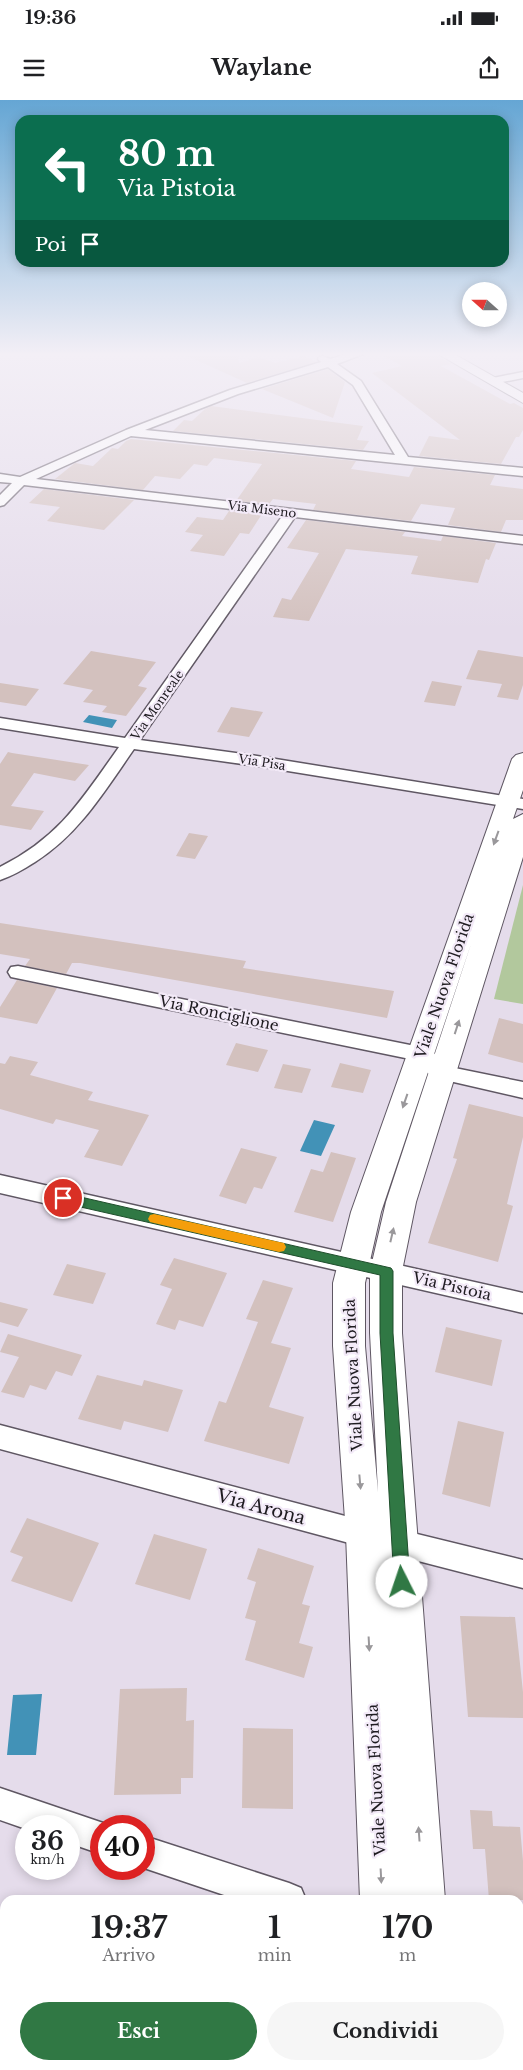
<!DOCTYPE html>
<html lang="it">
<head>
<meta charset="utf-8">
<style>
  :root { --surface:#fff; --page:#f6f6f6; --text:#202124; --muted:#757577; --accent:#307844 }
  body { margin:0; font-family:"Libre Baskerville",serif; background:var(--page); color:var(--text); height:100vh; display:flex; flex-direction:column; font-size:19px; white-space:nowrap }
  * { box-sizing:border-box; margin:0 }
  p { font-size:16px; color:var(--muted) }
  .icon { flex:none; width:28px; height:28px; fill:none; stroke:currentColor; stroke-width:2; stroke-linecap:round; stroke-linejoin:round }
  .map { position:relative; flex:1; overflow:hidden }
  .sheet { position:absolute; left:0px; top:1795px; width:524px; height:175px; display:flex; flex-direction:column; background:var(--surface); border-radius:15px 15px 0 0; box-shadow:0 2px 12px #0003 }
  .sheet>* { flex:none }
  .guide { position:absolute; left:15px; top:15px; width:494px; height:152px; border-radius:15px; box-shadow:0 2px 12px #0003; background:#0b6e4f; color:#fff; overflow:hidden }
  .needle { width:32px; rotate:291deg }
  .buttons { position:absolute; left:462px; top:182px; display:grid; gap:10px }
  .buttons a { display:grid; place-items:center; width:45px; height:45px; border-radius:50%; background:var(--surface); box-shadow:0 2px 12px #0003; font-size:25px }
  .speed { position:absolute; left:15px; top:1715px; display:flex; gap:10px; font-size:25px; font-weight:700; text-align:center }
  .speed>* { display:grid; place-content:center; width:65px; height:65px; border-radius:50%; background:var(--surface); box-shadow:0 2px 12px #0003; line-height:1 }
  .speed small { font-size:12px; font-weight:400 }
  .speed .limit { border:8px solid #d22; background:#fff; color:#111 }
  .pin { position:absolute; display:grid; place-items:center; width:42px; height:42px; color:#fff; margin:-21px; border:2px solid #fff; border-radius:50%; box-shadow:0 1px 5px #0007 }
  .me { position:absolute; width:55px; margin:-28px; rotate:356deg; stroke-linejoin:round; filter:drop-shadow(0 0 4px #0008) }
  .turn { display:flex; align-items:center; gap:18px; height:105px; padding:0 20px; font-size:22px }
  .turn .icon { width:65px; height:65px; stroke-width:2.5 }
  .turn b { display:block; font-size:35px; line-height:42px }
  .then { display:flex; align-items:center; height:48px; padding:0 20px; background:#0003; gap:10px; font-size:19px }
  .eta { display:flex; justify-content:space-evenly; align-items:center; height:85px; text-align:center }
  .eta b { font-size:30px; font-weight:800; line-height:35px }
  .button { display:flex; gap:10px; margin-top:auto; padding:10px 20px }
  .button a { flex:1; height:58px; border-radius:30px; background:var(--accent); color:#fff; font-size:20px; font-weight:800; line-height:58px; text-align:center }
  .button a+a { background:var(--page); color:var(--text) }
  .status { display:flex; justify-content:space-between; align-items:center; height:35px; padding:0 25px; background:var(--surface); direction:ltr }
  .status svg { height:14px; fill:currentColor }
  header { display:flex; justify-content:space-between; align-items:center; height:65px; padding:0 20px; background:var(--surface); font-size:22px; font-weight:800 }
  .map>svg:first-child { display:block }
  .green { fill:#b2c89d }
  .water { fill:#4292b7 }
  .building { fill:#d3c1be }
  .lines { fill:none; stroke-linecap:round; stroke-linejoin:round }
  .street-casing { stroke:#5f5763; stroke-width:3 }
  .secondary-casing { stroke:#5f5763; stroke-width:2 }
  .street { fill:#fff; fill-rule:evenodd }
  .secondary { fill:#fff; fill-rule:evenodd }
  .oneway { fill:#9a989b }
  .route { fill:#307844; stroke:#1f4e2c }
  .slow { fill:#f59e0b }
  .labels { text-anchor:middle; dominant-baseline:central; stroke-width:4.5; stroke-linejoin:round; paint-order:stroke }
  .far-street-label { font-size:12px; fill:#1e1b20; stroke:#f3eaf8 }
  .street-label { font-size:15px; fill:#1e1b20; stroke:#f3eaf8 }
  .near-street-label { font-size:18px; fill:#1e1b20; stroke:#f3eaf8 }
</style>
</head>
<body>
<div class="status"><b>19:36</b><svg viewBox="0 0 49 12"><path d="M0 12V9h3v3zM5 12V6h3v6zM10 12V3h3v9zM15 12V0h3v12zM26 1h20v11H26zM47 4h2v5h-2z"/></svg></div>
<header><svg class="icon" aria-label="menu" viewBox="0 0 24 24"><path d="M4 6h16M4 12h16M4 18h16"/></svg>Waylane<svg class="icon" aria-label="share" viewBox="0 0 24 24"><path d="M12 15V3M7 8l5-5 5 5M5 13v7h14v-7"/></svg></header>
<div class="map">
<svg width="523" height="1970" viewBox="0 0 523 1970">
  <rect width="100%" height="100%" fill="#e5dceb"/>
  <path class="green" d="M523 785V904L494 899Z"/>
  <path class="water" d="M89 615 117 620 112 628 83 622Z
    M314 1020 335 1025 321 1056 300 1051Z
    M42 1594 36 1655H7L13 1595Z"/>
  <path class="building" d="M183 254H238L239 263 259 257 275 263 304 256 316 262 247 283Z
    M381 254H436L451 264 441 266 510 304 514 303 523 308V330L519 337H516L501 364 419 356 429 336 460 340 372 273 402 266Z
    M328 269 345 282 333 318 262 289Z
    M211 306 363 326 357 340 369 341 363 350 173 331 184 320 192 321 205 309Z
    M131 339 356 361 351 369 409 377 414 367 495 375 490 385 523 389V420H506L501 432 448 425 455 408 421 404 411 421 313 410 316 404 273 399 269 404 236 401 262 364 214 358 207 366 194 364 180 379 155 376 143 390 55 379 75 363 93 366 112 348 118 349 126 341Z
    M44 389 134 400 104 430 47 421 60 407 29 403Z
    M229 411 262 414 249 434 240 433 224 456 190 451 203 435 185 432 197 417 223 420Z
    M306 420 405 432 402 436 441 441 443 436 496 443 489 460 486 459 478 483 411 474 418 456 346 449 309 521 273 517 282 498 291 500 319 453 287 448Z
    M478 550 523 557V585L518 600 497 597 502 584 466 579Z
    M91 551 156 562 138 586 147 588 126 616 102 612 107 606 83 602 93 590 63 584Z
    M432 581 462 586 455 606 424 602Z
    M0 583 39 589 26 606 0 602Z
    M231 607 263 612 249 637 217 632Z
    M8 652 12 653 89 665 75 681 34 673 11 706 44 711 31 730 0 725V664Z
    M189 733 208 736 195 759 176 756Z
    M0 823 246 861 243 868 394 891 387 918 80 863H72L66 874 25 866 30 859 0 854Z
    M17 880 57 888 37 924 0 917V907Z
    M499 918 523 924V963L488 954Z
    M236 943 268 950 258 972 226 965Z
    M10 956 38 962 30 975 93 992 88 1000 149 1015 122 1066 84 1057 99 1030 56 1019 53 1024 0 1009V963L5 964Z
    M340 963 371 970 363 993 331 987Z
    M283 964 311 969 302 993 274 988Z
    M469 1004 523 1017V1037L507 1104 513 1106 498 1162 428 1143 457 1059 453 1058Z
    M241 1048 277 1057 262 1089 254 1087 246 1104 219 1096Z
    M331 1052 356 1058 333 1122 294 1112 311 1069 323 1072Z
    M174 1158 227 1173 203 1227 179 1220 175 1230 156 1224 172 1189 160 1185Z
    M67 1164 106 1173 93 1204 53 1195Z
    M263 1180 293 1188 271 1243 291 1248 269 1307 304 1317 289 1364 204 1341 219 1301 226 1303 258 1222 246 1219Z
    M0 1202 28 1209 18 1227 0 1222Z
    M446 1227 502 1240 492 1286 435 1272Z
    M8 1234 82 1255 72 1276 56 1271 46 1290 30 1285 24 1298 1 1292 19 1257 0 1252Z
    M97 1275 142 1286 144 1280 183 1290 168 1332 124 1321 121 1330 78 1319Z
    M458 1321 504 1332 490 1407 442 1394Z
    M27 1418 99 1443 72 1502 11 1481 23 1457 10 1452Z
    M154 1434 207 1449 190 1500 135 1484Z
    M258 1448 314 1466 302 1504 310 1506 299 1543 313 1547 304 1578 245 1560 256 1521 245 1518 256 1482 247 1479Z
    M460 1516 515 1517 523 1592V1618L468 1617Z
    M187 1588 186 1621 194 1620 193 1678H181V1694L114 1695 120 1589Z
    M243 1628 293 1629V1709L242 1708Z
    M470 1710 492 1711 493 1726 520 1727 523 1761V1800H489L485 1749H473Z"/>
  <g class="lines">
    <defs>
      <path id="street" d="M347 254H363L337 264 361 281 408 357 523 368V376L131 336 36 379 523 436V444L295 417 140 640 257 656 523 699V709L257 666 134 649C104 692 79 734 35 762 24 769 12 776 0 780V767C60 737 82 699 119 647L0 628V618L125 638 283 415 24 385 4 405 0 406V395L12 383 0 382V374L20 377 126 330 230 290 321 262 318 259 319 257 323 256 330 259ZM328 267 353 285 395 355 145 330 238 294Z
        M523 272V278L492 284 487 281 488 279Z
        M18 866 420 947 433 952 445 966 523 982V998L432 977 415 960 11 877 8 872 11 867Z
        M0 1075 523 1193V1213L0 1093Z
        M0 1325 364 1421 523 1460V1488L364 1447 0 1349Z
        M0 1688 112 1726H101V1754L69 1743V1726H26V1729L0 1720Z
        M144 1736 289 1783 301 1788 306 1800H239L144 1768Z
        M519 1856 523 1857V1892L519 1891Z"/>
      <path id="secondary" d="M438 254H454L523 293V303Z
        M523 653V690L513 719 523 714V757L416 1102 402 1171V1233L445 1800H360L346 1434 333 1246V1183L351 1112 512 659 516 655ZM471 844 386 1102 370 1171V1233L378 1392 365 1246V1183L381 1112Z
        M362 1965H453V1970H362Z"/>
    </defs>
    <use href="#street" class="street-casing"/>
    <use href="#secondary" class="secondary-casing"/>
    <use href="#street" class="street"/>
    <use href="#secondary" class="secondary"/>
  </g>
  <defs><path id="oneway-solid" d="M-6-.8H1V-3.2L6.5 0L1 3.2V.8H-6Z" transform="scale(1.25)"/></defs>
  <g class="oneway">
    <use href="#oneway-solid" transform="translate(496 738) rotate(110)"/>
    <use href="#oneway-solid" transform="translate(457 927) rotate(-72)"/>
    <use href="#oneway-solid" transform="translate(405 1001) rotate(109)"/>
    <use href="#oneway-solid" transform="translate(392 1135) rotate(-77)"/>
    <use href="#oneway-solid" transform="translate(360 1382) rotate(85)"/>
    <use href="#oneway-solid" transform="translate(369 1544) rotate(87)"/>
    <use href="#oneway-solid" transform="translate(419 1734) rotate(-94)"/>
    <use href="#oneway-solid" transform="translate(381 1776) rotate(87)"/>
  </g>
  <linearGradient id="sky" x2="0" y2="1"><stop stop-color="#65a6d4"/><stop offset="0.48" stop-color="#f3eff6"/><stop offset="1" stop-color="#f3eff6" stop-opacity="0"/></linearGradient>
  <rect width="523" height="530" fill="url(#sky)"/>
  <path class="route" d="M63 1093 391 1168 393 1171V1233L410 1482 408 1488 402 1490 397 1488 394 1482 380 1233V1175L63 1103 59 1102 57 1098 59 1095Z"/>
  <path class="slow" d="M154 1114 279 1142 284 1143 286 1147 284 1151 279 1152 154 1123 150 1122 148 1119 150 1115Z"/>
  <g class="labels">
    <g class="far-street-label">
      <text transform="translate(262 409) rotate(7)">Via Miseno</text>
      <text transform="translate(157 605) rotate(-55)">Via Monreale</text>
      <text transform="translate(262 662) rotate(9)">Via Pisa</text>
    </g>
    <g class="street-label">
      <text transform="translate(444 886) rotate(-71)">Viale Nuova Florida</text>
      <text transform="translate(219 913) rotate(12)">Via Ronciglione</text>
      <text transform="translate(452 1186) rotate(13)">Via Pistoia</text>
      <text transform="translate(353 1275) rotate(-93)">Viale Nuova Florida</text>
      <text transform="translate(376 1680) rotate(-93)">Viale Nuova Florida</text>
    </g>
    <g class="near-street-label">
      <text transform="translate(261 1407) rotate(15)">Via Arona</text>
    </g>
  </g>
</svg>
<div class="buttons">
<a><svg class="needle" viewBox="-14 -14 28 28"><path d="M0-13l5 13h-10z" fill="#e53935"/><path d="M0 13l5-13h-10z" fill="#757577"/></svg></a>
</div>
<div class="speed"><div>36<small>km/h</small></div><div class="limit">40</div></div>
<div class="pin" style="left:63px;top:1098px;background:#d93025"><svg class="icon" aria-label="arrive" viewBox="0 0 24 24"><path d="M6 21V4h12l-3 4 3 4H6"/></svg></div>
<svg class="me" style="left:402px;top:1482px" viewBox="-20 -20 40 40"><circle r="19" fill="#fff"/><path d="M0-13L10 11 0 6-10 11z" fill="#307844"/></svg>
<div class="guide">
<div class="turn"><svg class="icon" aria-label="left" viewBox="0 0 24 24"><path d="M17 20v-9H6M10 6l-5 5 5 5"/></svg><div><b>80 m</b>Via Pistoia</div></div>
<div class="then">Poi<svg class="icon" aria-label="arrive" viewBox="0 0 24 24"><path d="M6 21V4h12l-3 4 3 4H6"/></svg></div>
</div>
<section class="sheet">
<div class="eta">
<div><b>19:37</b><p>Arrivo</p></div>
<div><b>1</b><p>min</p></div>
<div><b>170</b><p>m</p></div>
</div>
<div class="button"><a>Esci</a><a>Condividi</a></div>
</section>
</div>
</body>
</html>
